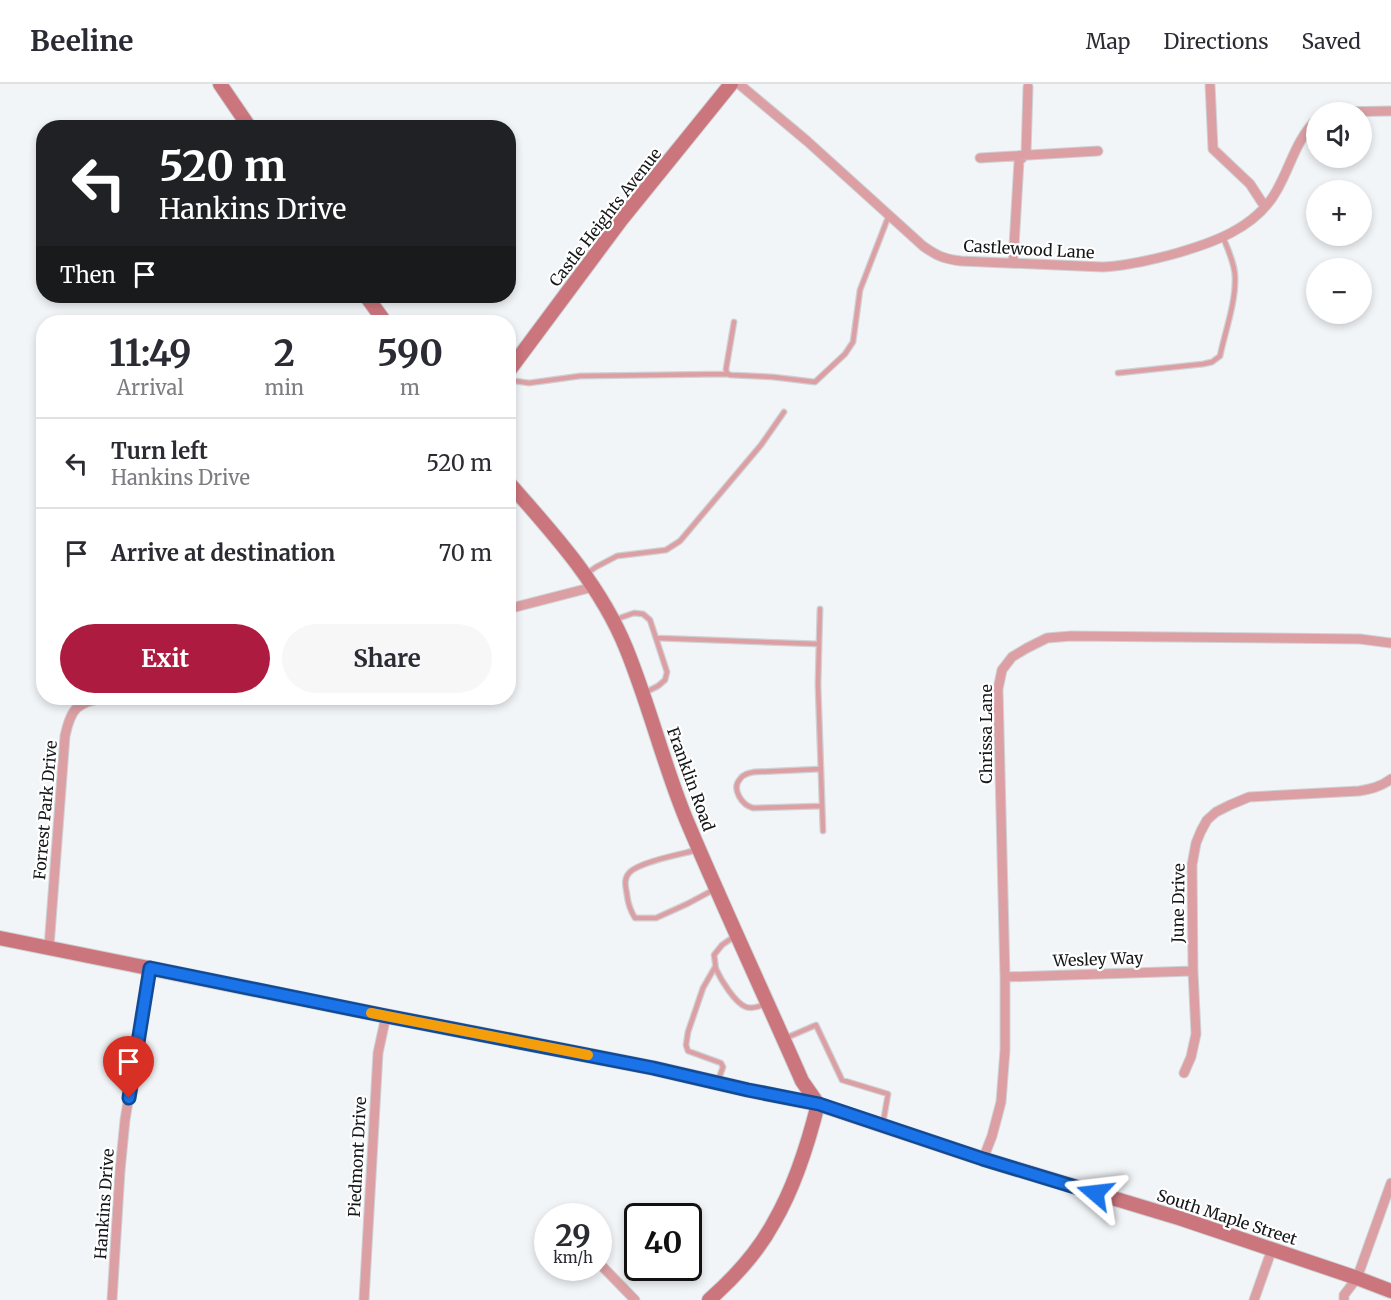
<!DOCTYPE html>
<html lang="en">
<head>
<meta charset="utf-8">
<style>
  :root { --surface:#fff; --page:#f7f7f7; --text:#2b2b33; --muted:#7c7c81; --line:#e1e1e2; --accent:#ae1b40 }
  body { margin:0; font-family:Merriweather,serif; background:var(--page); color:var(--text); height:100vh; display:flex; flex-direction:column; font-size:22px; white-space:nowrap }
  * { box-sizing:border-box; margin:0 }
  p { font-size:20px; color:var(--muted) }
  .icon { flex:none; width:33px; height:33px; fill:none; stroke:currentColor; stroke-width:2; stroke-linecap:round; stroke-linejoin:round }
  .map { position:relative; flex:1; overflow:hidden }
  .drawer { position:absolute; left:36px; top:231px; width:480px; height:390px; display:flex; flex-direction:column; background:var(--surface); border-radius:24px; box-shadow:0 3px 9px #0003 }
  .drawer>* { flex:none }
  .banner { position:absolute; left:36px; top:36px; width:480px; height:183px; border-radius:24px; box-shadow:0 3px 9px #0003; background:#202124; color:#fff; overflow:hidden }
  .fabs { position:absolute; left:1306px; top:18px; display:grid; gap:12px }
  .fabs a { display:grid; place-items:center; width:66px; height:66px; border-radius:50%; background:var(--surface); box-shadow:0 3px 9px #0003; font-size:30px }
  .speed { position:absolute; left:534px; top:1119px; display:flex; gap:12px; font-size:30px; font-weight:700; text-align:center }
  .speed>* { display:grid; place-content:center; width:78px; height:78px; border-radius:50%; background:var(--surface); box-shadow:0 3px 9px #0003; line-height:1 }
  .speed small { font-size:15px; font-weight:400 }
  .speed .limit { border:3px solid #111; border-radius:9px; background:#fff; color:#111 }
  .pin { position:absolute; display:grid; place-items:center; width:51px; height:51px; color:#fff; margin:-62px -26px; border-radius:50% 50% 50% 0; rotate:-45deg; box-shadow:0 0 6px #0007 }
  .pin .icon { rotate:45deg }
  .me { position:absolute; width:66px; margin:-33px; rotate:287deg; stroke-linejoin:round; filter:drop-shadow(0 0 4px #0008) }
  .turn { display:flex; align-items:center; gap:21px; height:126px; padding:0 24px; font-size:27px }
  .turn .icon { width:78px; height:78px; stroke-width:2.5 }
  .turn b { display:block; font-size:42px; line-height:51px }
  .then { display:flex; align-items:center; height:57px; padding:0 24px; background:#0003; gap:12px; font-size:22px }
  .eta { display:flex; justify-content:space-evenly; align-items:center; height:102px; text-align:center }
  .eta b { font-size:36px; font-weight:700; line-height:42px }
  .primary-button { display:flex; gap:12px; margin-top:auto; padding:12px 24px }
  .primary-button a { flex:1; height:69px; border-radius:36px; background:var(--accent); color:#fff; font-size:24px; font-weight:700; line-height:69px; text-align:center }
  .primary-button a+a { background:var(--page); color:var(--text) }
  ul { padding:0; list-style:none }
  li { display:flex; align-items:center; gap:18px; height:90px; padding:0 24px; border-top:2px solid var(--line) }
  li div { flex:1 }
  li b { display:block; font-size:22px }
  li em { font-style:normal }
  header { display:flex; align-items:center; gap:36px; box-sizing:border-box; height:84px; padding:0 30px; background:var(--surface); border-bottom:2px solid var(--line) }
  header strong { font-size:28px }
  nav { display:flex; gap:33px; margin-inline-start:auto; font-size:21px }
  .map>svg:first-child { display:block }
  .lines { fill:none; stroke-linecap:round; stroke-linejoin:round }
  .lane-casing { stroke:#cfd1d4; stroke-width:7 }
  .street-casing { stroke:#cfd1d4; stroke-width:11 }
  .secondary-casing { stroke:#cfd1d4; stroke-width:16 }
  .lane { stroke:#dca0a4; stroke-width:4.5 }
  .street { stroke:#dca0a4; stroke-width:9 }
  .secondary { stroke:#cb757d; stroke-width:14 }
  .route-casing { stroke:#114b97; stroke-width:15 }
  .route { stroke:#1a73e8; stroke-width:10 }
  .slow { stroke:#f59e0b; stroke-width:10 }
  .labels { text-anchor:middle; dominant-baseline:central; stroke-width:4.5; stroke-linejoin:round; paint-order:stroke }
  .street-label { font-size:16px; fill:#151617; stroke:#fff }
</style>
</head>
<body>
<header>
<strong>Beeline</strong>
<nav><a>Map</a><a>Directions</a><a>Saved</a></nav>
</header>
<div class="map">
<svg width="1391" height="1216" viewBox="0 0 1391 1216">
  <rect width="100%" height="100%" fill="#f2f5f8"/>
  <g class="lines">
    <defs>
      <path id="lane" d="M734 238 726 285 727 290 731 291 773 293 815 298 845 270 853 258 860 206 889 131
        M1118 289 1203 280 1212 278 1220 272C1225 248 1236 218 1235 193 1235 180 1228 166 1223 153
        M508 296 529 299 580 292 727 290
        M586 490 596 483 617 472 666 466 680 457 761 361 784 328
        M614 536 634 529 643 530 650 536 667 588 665 596 658 602 644 609
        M656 554 819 560 818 601 823 747
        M819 560 820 525
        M821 685 754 688C749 689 743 690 740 695 731 705 742 721 753 724L822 722
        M697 766C682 770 638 778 629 789 623 796 626 803 627 811 628 820 630 826 635 834H656L687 820 715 805
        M735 852 722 861 714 871C715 875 715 881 716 885 721 896 735 919 746 923 753 925 759 923 765 920
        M715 883 703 904 688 948 686 961 688 967 721 979 723 983 718 997
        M786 954 816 941 842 996 888 1010 883 1039"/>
      <path id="street" d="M739 0 807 57 923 162C937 172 944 175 961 177L1103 183C1126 182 1147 177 1170 171 1210 160 1256 145 1277 106 1291 81 1296 56 1317 35
        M1210 0 1213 65 1250 100 1265 123
        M1332 28 1391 27
        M980 74 1098 67
        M1013 179 1019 77 1026 70 1028 3
        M508 525 593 503
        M49 863 65 652C71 624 77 618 105 614
        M1005 893 1193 887
        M1184 989 1191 973 1196 950 1193 887 1192 781 1196 759 1201 747 1207 736 1216 728 1230 721 1249 713 1359 707C1370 705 1381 703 1391 695
        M983 1075 992 1052 1001 1018 1005 966V893L998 605 1002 586 1012 573 1027 564 1047 554 1071 552 1360 555 1391 559
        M598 1178 635 1216
        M112 1216 120 1087 125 1036 150 884
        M364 1216 378 969 386 932
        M1254 1216 1272 1165
        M1344 1216V1211L1357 1194 1391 1099"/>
      <path id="secondary" d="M220 0 250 44
        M366 212 385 238
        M508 288 621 136 731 0
        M508 398C553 449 600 500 626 564 649 620 663 679 686 735 723 823 764 910 802 997L818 1020C808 1060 795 1102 774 1138 758 1168 734 1194 709 1216
        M0 854 386 932 653 984 748 1006 818 1020 983 1075 1179 1134 1357 1194 1391 1207"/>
    </defs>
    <use href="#lane" class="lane-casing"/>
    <use href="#street" class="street-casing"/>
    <use href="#secondary" class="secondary-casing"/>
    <use href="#lane" class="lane"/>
    <use href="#street" class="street"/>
    <use href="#secondary" class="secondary"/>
  </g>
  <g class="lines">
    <defs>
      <path id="route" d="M129 1014 150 884 386 932 653 984 748 1006 819 1020 983 1075 1095 1109"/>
    </defs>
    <use href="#route" class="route-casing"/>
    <use href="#route" class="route"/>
    <path class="slow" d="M371 929 588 971"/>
  </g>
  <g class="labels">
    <g class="street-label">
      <text transform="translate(605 133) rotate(-52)">Castle Heights Avenue</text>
      <text transform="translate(1029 165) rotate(3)">Castlewood Lane</text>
      <text transform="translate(986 650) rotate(-90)">Chrissa Lane</text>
      <text transform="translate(691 695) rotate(70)">Franklin Road</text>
      <text transform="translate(45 726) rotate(-85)">Forrest Park Drive</text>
      <text transform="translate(1178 819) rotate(-89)">June Drive</text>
      <text transform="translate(1098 875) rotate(-2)">Wesley Way</text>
      <text transform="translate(357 1073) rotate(-87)">Piedmont Drive</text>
      <text transform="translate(104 1120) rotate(-86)">Hankins Drive</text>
      <text transform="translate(1227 1133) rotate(18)">South Maple Street</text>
    </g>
  </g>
</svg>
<div class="fabs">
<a><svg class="icon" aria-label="sound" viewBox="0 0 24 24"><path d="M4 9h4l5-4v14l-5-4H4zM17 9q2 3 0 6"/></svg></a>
<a>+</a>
<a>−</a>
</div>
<div class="speed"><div>29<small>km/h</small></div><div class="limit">40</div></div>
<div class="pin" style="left:129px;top:1014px;background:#d93025"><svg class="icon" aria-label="arrive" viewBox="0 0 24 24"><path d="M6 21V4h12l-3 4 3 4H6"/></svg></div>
<svg class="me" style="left:1095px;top:1109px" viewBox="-20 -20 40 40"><path d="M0-17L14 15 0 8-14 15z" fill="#1a73e8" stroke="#fff" stroke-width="4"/></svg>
<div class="banner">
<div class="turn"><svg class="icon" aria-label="left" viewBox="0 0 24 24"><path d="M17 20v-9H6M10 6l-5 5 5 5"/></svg><div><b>520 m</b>Hankins Drive</div></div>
<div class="then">Then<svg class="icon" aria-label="arrive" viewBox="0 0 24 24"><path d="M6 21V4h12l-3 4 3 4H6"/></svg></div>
</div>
<section class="drawer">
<div class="eta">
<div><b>11:49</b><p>Arrival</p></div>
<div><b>2</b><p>min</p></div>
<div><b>590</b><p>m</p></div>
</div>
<ul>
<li><svg class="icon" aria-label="left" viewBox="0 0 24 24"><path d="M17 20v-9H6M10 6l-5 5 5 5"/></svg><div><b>Turn left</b><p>Hankins Drive</p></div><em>520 m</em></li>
<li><svg class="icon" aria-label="arrive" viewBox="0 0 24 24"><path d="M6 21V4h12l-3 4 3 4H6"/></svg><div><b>Arrive at destination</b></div><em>70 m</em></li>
</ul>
<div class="primary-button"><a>Exit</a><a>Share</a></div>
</section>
</div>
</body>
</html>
